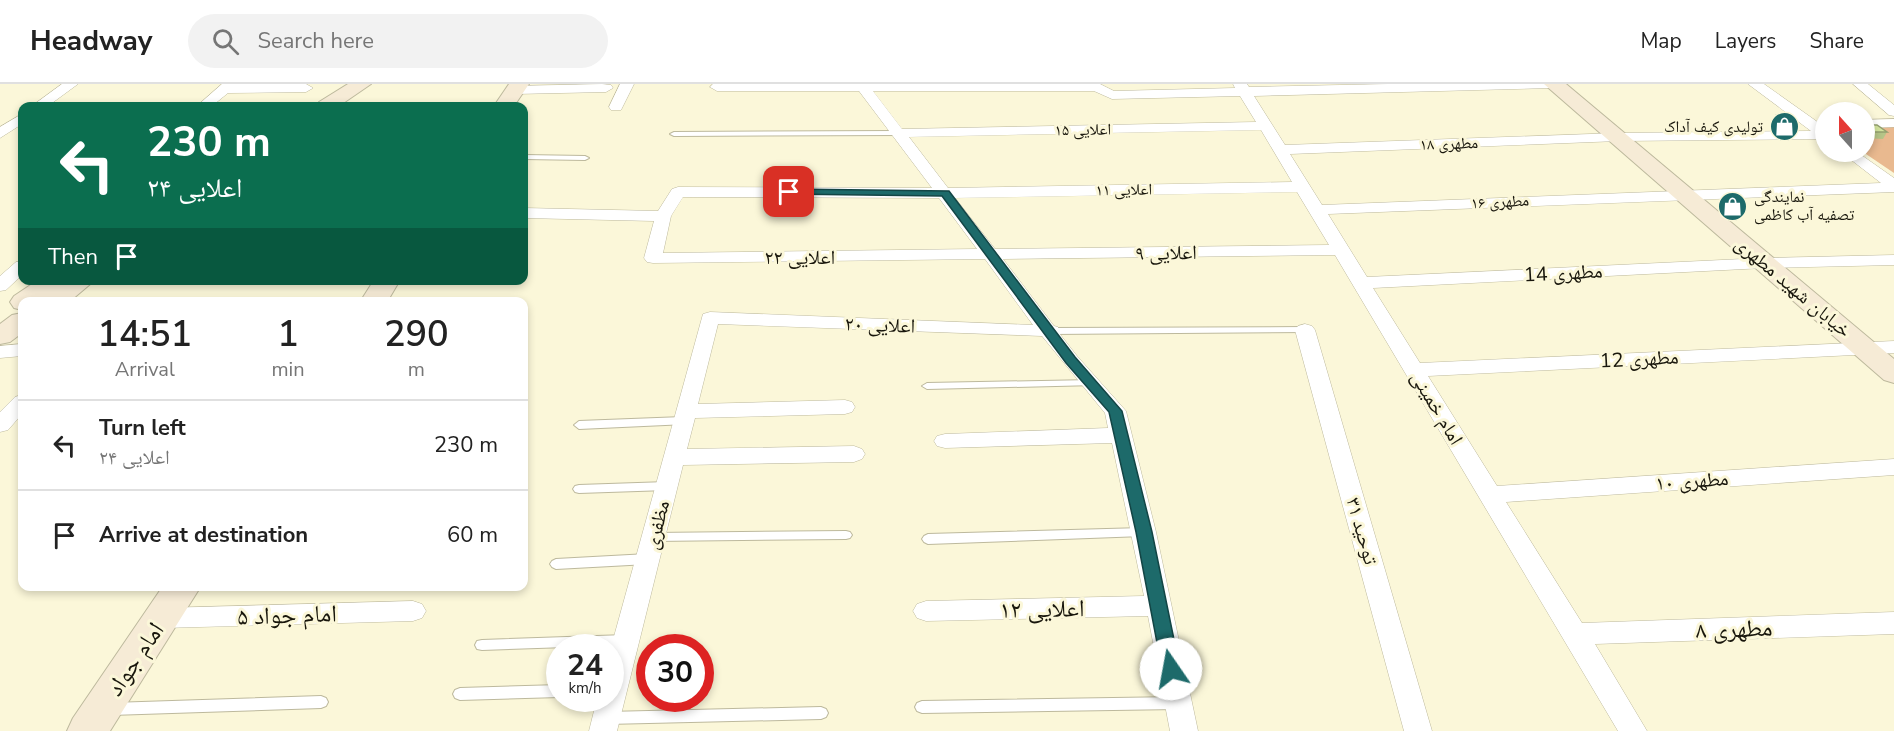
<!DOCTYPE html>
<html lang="en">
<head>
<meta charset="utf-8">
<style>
  :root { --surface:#fff; --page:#f2f2f2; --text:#222; --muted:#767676; --line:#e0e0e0 }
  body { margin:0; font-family:"Nunito Sans","Noto Naskh Arabic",sans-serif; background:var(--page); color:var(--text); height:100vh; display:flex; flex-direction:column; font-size:22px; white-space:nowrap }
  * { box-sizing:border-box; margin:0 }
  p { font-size:20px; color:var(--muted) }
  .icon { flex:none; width:33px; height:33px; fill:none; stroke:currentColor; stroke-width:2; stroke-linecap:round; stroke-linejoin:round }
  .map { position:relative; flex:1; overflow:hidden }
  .panel { position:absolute; left:18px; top:213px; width:510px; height:294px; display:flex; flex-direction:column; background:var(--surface); border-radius:12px; box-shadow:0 3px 9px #0003 }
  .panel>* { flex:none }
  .top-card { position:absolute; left:18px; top:18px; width:510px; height:183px; border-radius:12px; box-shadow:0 3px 9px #0003; background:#0b6e4f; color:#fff; overflow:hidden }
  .needle { width:39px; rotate:339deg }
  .controls { position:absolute; left:1815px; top:18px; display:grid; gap:12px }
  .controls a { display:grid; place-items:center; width:60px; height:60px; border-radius:50%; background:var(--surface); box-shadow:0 3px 9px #0003; font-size:30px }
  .speed { position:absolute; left:546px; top:550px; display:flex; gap:12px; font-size:30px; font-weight:700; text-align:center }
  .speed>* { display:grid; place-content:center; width:78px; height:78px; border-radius:50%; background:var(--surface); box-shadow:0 3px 9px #0003; line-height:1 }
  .speed small { font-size:15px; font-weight:400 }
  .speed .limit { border:9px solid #d22; background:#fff; color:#111 }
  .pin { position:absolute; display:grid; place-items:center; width:51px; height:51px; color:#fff; margin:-26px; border-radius:12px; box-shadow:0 3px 9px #0006 }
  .me { position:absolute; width:66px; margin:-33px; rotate:348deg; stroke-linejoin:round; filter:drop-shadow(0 0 4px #0008) }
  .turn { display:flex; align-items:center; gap:21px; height:126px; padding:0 30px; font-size:27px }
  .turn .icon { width:78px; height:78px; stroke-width:2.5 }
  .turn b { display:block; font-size:42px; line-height:51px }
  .then { display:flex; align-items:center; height:57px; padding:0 30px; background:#0003; gap:12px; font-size:22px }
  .eta { display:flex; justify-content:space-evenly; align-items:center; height:102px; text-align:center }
  .eta b { font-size:36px; font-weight:600; line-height:42px }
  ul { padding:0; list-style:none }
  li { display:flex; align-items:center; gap:18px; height:90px; padding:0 30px; border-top:2px solid var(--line) }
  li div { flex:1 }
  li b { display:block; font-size:22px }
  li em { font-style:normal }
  header { display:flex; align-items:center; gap:36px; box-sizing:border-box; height:84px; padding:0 30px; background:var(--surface); border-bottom:2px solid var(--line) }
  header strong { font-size:28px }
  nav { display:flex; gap:33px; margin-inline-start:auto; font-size:21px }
  .search { width:420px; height:54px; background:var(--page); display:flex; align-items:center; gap:15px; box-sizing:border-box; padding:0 21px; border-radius:33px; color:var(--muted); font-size:22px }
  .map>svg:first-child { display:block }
  .green { fill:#e9b98f }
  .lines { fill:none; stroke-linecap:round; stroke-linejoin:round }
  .lane-casing { stroke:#bdb99d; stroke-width:2 }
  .street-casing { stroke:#bdb99d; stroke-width:1 }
  .secondary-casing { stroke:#bdb99d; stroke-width:2 }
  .lane { fill:#fff; fill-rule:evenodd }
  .street { fill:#fff; fill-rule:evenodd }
  .secondary { fill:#f6ebd6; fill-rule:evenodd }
  .wall { fill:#b5c588 }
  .building { fill:#d3e59e; stroke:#94a06f; stroke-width:1.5 }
  .route { fill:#1d6a6a; stroke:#134545; stroke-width:1.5 }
  .labels { text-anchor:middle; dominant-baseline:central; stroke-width:6; stroke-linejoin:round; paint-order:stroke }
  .far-poi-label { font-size:16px; fill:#18160c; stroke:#fbf7d9; text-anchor:end }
  .far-street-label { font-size:16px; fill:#18160c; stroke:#fbf7d9 }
  .street-label { font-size:20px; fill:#18160c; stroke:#fbf7d9 }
  .near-street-label { font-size:24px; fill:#18160c; stroke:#fbf7d9 }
</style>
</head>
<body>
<header>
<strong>Headway</strong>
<div class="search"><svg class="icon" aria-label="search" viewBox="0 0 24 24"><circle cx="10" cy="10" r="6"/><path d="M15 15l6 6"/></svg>Search here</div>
<nav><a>Map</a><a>Layers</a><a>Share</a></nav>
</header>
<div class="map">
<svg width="1894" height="647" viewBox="0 0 1894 647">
  <rect width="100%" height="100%" fill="#fbf7d9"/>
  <path class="green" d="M1865 43H1894V89L1863 68Z"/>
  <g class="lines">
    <defs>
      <path id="lane" d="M899 47H902V51L674 52 670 50 674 48Z
        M524 71 585 72 589 74 585 76 524 75Z
        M1305 243 1308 244 1310 246 1308 248 1051 250 1046 247 1051 244Z
        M1092 296 1096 297 1097 299 1096 301 927 305 922 302 927 299Z
        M683 333 687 334 688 337 687 340 579 345 574 341 579 337Z
        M667 398 671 399 673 402 671 405 667 406 579 409 575 408 573 405 575 402 579 401Z
        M1143 444 1147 445 1149 448 1147 451 1143 452 928 460 924 458 922 455 924 452 928 450Z
        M846 447 850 448 852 451 850 454 846 455 653 457 649 456 647 453 649 450 653 449Z
        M648 470 652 472 654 475 652 478 648 480 556 485 552 483 550 480 552 477 556 475Z
        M626 551 631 552 633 556 631 560 626 561 482 566 477 565 475 561 477 557 482 556Z
        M560 601V613L460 616 455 614 453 610 455 606 460 604Z
        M321 612 326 614 328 618 326 622 321 624 111 631 106 629 104 625 106 621 111 619Z
        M1178 613 1183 615 1185 619 1183 623 1178 625 922 629 917 627 915 623 917 619 922 617Z
        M821 623 826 625 828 629 826 633 821 635 607 640 602 638 600 634 602 630 607 628Z"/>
      <path id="street" d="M62 0H78L48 22H32Z
        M222 0H306L313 4 306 8 228 9 212 22H197Z
        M602 0 611 1 613 4 606 8 515 10 508 6 515 2Z
        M620 0H634L621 26H611L609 23Z
        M713 0H1100L1114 7 1235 4 1233 0H1247L1249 3 1388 0H1558L1551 4 1254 12 1285 61 1618 49 1811 47 1748 0H1764L1826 44V55L1618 57 1290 70 1322 121 1881 99 1841 68H1857L1894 94V108L1328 130 1367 193 1764 174 1894 171V181L1764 184 1373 204 1420 279 1894 257V269L1428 292 1497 402 1894 375V391L1506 418 1582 539 1894 528V550L1595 560 1647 647H1618L1335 171 1003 175 1054 242 1058 243 1059 249 1077 272 1126 327 1156 448 1198 647H1170L1148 532 926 537 917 534 913 527 917 520 926 517 1144 512 1112 359 945 364 937 362 934 357 937 352 945 350 1108 344 1105 329 1042 252 718 240 698 320 845 316 852 318 855 323 852 328 845 330 695 334 687 365 854 362 862 365 865 370 862 375 854 378 683 381 617 647H589L597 615H610V567L703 230 710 228 1033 241 985 175 653 179 647 178 644 174 654 137 524 134V124L658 127 672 105 678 103 932 104 859 7H717L710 3ZM873 7H1094L1112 15 1240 12 1256 38 902 45ZM1261 46 1292 98 948 104 909 53ZM1297 108 1329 161 995 165 955 114ZM683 113 939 114 977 165 663 169 671 132Z
        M1853 0H1868L1894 21V32L1889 31Z
        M22 30V40L0 54V43Z
        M1894 35V43L1864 44V36Z
        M22 177V191L6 206 0 207V192L16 178Z
        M1305 240 1312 242 1315 246 1432 647H1404L1295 246 1298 242Z
        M22 260V272L0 274V262Z
        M22 311V330L8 346 0 348V328L15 313Z
        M413 517 422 520 426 527 422 534 413 537 162 544 153 541 149 534 153 527 162 524Z"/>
      <path id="secondary" d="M348 0H371L339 22H316L319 18Z
        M509 0H529L514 22H494Z
        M1544 0H1566L1894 275V299L1884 296Z
        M38 196H95L69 218H22V226L14 224 10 218 14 212Z
        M374 196H400L387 218H360Z
        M22 229V249L10 258 0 260V240L12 231Z
        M163 502H201L110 647H67L73 634Z"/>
    </defs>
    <use href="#lane" class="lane-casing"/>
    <use href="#street" class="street-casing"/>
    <use href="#secondary" class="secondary-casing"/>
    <use href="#lane" class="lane"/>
    <use href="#street" class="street"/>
    <use href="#secondary" class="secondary"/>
  </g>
  <path class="wall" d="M1864 41 1887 48 1883 55 1864 54Z"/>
  <path class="building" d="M1864 41H1877L1887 48H1864Z"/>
  <path class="route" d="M789 105 949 107 1075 273 1122 327 1152 448 1180 585 1177 591 1171 593 1165 591 1162 585 1136 448 1109 328 1066 279 942 112 785 110 784 108Z"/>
  <defs>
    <symbol id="shop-disc" viewBox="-11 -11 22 22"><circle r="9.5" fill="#1d6a6a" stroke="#fbf7d9"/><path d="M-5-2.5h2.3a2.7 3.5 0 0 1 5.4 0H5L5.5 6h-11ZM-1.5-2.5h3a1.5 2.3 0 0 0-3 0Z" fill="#fff"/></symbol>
  </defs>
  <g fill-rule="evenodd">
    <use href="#shop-disc" x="1768" y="26" width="33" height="33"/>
    <use href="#shop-disc" x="1716" y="106" width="33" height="33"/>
  </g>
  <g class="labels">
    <g class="far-poi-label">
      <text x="1763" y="43">تولیدی کیف آداک</text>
      <text x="1754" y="113" text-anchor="start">نمایندگی<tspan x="1754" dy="18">تصفیه آب کاظمی</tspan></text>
    </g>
    <g class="far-street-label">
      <text transform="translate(1083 46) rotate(-1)">اعلایی ۱۵</text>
      <text transform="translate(1449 60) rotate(-2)">مطهری ۱۸</text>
      <text transform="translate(1124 106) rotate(-1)">اعلایی ۱۱</text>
      <text transform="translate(1500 118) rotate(-3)">مطهری ۱۶</text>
    </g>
    <g class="street-label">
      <text transform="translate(1166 169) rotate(-1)">اعلایی ۹</text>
      <text x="800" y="173">اعلایی ۲۲</text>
      <text transform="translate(1563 189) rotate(-3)">مطهری 14</text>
      <text transform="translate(1793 203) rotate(40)">خیابان شهید مطهری</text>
      <text transform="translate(880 241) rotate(2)">اعلایی ۲۰</text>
      <text transform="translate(1639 275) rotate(-3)">مطهری 12</text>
      <text transform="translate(1437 324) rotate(59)">امام خمینی</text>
      <text transform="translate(1692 397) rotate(-4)">مطهری ۱۰</text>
      <text transform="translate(657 441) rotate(-76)">مظفری</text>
      <text transform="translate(1362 447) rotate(74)">توحید ۳۱</text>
    </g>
    <g class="near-street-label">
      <text transform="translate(1042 525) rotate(-1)">اعلایی ۱۲</text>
      <text transform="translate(287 531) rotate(-2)">امام جواد ۵</text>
      <text transform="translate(1734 545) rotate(-2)">مطهری ۸</text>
      <text transform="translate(135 575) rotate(-56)">امام جواد</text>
    </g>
  </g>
</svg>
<div class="controls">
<a><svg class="needle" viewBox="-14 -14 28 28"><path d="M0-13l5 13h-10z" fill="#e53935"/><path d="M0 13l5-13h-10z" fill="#767676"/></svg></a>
</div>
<div class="speed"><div>24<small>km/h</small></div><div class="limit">30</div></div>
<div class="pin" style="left:789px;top:108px;background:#d93025"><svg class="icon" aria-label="arrive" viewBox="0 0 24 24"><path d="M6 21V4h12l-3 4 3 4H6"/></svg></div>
<svg class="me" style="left:1171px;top:585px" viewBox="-20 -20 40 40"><circle r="19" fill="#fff"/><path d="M0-13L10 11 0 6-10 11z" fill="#1d6a6a"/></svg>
<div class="top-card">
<div class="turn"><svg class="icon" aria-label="left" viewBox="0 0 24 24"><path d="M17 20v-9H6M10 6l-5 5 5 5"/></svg><div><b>230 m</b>اعلایی ۲۴</div></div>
<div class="then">Then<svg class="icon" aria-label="arrive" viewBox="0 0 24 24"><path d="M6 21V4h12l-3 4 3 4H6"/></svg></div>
</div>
<section class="panel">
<div class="eta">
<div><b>14:51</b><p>Arrival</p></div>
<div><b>1</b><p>min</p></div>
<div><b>290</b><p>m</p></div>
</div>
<ul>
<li><svg class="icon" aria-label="left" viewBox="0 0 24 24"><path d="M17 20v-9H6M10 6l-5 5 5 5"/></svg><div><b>Turn left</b><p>اعلایی ۲۴</p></div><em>230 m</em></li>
<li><svg class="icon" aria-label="arrive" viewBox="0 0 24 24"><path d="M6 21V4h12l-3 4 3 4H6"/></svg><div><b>Arrive at destination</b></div><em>60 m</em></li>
</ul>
</section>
</div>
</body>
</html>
